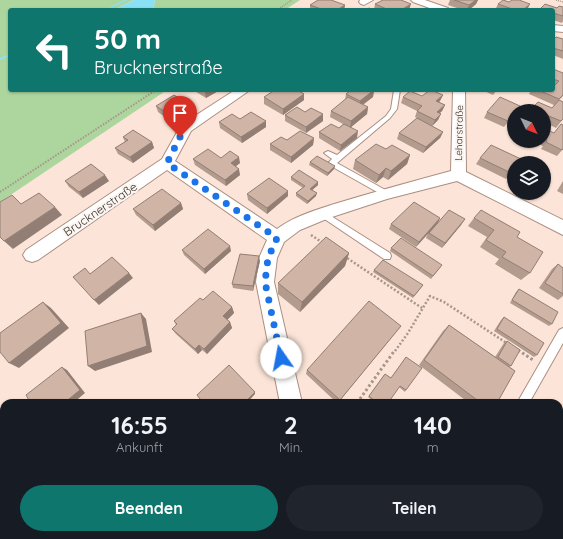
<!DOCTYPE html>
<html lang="de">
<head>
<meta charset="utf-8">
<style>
  :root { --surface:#171b24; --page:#20242c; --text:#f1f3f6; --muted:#9ea1a6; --accent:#0f766e }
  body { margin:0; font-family:Quicksand,sans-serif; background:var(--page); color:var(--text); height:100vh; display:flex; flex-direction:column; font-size:15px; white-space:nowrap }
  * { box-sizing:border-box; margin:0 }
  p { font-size:13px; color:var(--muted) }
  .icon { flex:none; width:22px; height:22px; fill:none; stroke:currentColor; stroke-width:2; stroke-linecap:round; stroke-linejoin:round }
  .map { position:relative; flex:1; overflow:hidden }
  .drawer { position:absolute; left:0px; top:399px; width:563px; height:140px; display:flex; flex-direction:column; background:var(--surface); border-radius:12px 12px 0 0; box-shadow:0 1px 3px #0004 }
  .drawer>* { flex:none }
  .banner { position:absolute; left:8px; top:8px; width:547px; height:84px; border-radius:4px; box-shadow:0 1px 3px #0004; background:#0f766e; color:#fff; overflow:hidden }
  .needle { width:26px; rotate:133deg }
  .buttons { position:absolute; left:507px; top:104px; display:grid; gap:8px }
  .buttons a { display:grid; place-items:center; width:44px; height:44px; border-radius:50%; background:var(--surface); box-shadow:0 1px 3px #0004; font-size:20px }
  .pin { position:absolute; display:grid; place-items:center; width:34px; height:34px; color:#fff; margin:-41px -17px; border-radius:50% 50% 50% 0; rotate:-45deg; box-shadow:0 0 4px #0007 }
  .pin .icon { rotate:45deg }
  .me { position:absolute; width:44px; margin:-22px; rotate:348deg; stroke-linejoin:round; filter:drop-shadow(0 0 3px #0008) }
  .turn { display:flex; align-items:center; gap:14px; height:84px; padding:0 20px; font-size:18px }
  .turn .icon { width:52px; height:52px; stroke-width:2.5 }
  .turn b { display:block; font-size:28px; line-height:34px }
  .eta { display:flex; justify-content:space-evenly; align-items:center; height:68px; text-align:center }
  .eta b { font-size:24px; font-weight:700; line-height:28px }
  .cta { display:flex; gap:8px; margin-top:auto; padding:8px 20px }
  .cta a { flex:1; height:46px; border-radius:24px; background:var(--accent); color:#fff; font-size:16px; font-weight:700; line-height:46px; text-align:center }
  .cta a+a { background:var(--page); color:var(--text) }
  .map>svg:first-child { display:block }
  .green { fill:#add69e }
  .water { fill:#8ae1f6 }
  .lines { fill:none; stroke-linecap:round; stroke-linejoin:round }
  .stream { fill:#8ae1f6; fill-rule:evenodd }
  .lane-casing { stroke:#aa8f81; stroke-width:2 }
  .street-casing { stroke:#aa8f81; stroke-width:2 }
  .path-far3 { stroke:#a7958b; stroke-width:1.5; stroke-dasharray:1 1; stroke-linecap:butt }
  .path-far2 { stroke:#a7958b; stroke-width:2; stroke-dasharray:1.5 1.5; stroke-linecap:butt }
  .path-far1 { stroke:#a7958b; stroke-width:2.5; stroke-dasharray:2 2; stroke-linecap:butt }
  .path { stroke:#a7958b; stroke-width:3; stroke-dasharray:2.5 2.5; stroke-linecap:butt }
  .lane { fill:#fff; fill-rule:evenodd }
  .street { fill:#fff; fill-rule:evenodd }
  .wall { fill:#b39b8e }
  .shaded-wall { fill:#927e74 }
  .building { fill:#d0b4a5; stroke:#927e74 }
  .route { stroke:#1a73e8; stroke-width:7; stroke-dasharray:0 12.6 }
  .labels { text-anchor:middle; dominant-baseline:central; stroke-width:4; stroke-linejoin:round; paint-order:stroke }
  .far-street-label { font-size:10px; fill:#3a2f29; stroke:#fcf6f3 }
  .street-label { font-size:12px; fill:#3a2f29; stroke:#fcf6f3 }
</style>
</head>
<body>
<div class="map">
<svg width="563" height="539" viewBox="0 0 563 539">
  <rect width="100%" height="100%" fill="#fce5d8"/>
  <path class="green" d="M0 0H134L113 10H10V90H167L0 202Z
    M155 0H300L285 10H153Z"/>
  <path class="water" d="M134 0H155L153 10H113Z"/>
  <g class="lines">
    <path class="stream" d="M124 0H127L107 10H104Z
      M10 54V56L0 60V58Z"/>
    <defs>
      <path id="lane" d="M394 90H400L397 109 390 118 337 163 389 192 390 194 389 196 386 197 329 165 328 163 332 159 324 153 328 151 337 155 386 116 391 109Z
        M323 211 390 253 391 256 390 259H384L320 216 319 214 320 212Z
        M563 328V343L529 403H517L559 330Z"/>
      <path id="street" d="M360 0H373L364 5 361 4 359 2Z
        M411 0H425L448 8 449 10H435L413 2Z
        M553 25 563 26V32L553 31Z
        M235 90H250L191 131 175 161 277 229C296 215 319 209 341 202 377 191 414 181 451 171L453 90H465L466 172 563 220V235L457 181 387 199 329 218 300 230 284 242 277 258 274 282 302 403H280L256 282 259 258 267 240 167 170 38 260 32 262 26 260 23 255 26 250 162 159 181 125Z
        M559 460 563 461V485L559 484Z
        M80 535H112L110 539H78Z
        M439 535H465L463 539H437Z"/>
    </defs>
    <use href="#lane" class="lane-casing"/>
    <use href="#street" class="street-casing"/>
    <path class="path-far3" d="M556 0 563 2
      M277 10 292 0"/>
    <path class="path-far2" d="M0 192 156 90"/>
    <path class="path-far1" d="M311 235 323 243
      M344 256 422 308
      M517 350 519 351
      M395 351 408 333 430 296 444 302 508 344"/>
    <path class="path" d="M518 350 533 360
      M357 403 395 350"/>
    <use href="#lane" class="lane"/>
    <use href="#street" class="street"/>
  </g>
  <path class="wall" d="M450 0H478L476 4 469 10H463L448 5Z
    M509 2 527 10H495L498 4Z
    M375 4 409 10H374Z
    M310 5H345L344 10H310Z
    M563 7V21L562 23 553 20V10H539L540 9Z
    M563 39V59L553 55V40Z
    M553 69 563 73V96L559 100 563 102V119L556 128 544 122V111H530L532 108H552L554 105 529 94 531 90H553Z
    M193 90H220L206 98Z
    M374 90 373 97 363 105 368 107 367 114 351 127 357 138 340 151 319 138V132L339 128 343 124 330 117 331 111 345 100 346 94Z
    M482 90H497L493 95Z
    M304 94V100L283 115 264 104V97Z
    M443 95 439 102 445 105 442 111 440 113 438 120 432 126 443 132 440 138 423 153 397 139 399 133 417 118 415 117 417 111 401 103 403 97Z
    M189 104 191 110 172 122 158 112 156 106Z
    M520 106 517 111H514L504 127 484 118 487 112Z
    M305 112 323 114V121L306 133 285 121V115Z
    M240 119 266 121V127L242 143 220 128 219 122Z
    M544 128 563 149 557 156 541 149 543 146 532 141H544Z
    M123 137 152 142 154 148 133 163 118 154 115 148 125 142Z
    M314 138 313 145 291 163 270 150V144Z
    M386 149 410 155 407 164 388 180 383 177 376 183 353 169 355 160Z
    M221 158 240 163 236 166 240 175 226 186 195 165 193 159Z
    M480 158 514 169 506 179 476 164Z
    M310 162 335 166 334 169 327 176 309 165Z
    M291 177 318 182V185L312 190 316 196 307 204 296 196V193L303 188 291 180Z
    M65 181H109L83 198 69 187Z
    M563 181V194L557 191Z
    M247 194 288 196 267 214 248 200Z
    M181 203 183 209 155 231 136 215 133 209Z
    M440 218 438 223 465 219 461 225 442 248 426 238 428 233 416 247 389 229 391 224Z
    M474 218 517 237 530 273 521 280 495 264 499 259 480 247 487 237 468 226Z
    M391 248 442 265 431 279 390 251Z
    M182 250 231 251 205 274 184 255Z
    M349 253 345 266 300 312 278 294V283Z
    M260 261 253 291 233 288 232 284Z
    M558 264 563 268V296L558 300 539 288 552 269Z
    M374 270 423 285 413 298 373 272Z
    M519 289 552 324 549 326 510 303 516 292Z
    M203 300 232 307 234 313 227 320 230 322 232 328 207 354 202 350 198 354 176 334 172 329 176 325 174 321Z
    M504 317 537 355 534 357 494 331 501 320Z
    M449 325 495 357 504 343 507 341 511 366 509 367 497 403H469L419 365 443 331Z
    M401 326 338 403H337L306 374 307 370Z
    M406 357V390L405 392 399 387 388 403H375L368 397 384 375 391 378Z
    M563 428V436L560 434Z
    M559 484 563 486V510L559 506Z
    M366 535H428L425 539H363Z
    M510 535H551L549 539H515Z"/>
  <path class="shaded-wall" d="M476 0H478L476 4 469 10H467L469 5Z
    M411 4 409 10H401Z
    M530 4 527 10H523Z
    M345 5 344 10H337Z
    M208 90H220L206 98 205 92Z
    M374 90 373 97 359 107 360 101Z
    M304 94V100L283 115V109Z
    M443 95 440 101 434 107 436 101Z
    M189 104 191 110 172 122 170 115Z
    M445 105 442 111 434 118 437 112Z
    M368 107 367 114 350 128 351 121Z
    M514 113V115L504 127 508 121Z
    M323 114V121L306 133V127Z
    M441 114 438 120 432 126 435 120Z
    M266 121V127L242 143 241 137Z
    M358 131 357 138 340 151 341 145Z
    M443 132 440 138 423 153 426 147Z
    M314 138 313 145 291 163V157Z
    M152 142 154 148 133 163 130 157Z
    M410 155 407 164 388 180 391 171Z
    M239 157 240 163 232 169 231 163Z
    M335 166 334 169 327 176 328 173Z
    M386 168 383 177 376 183 379 175Z
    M239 169 240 175 226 186 225 180Z
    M105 175 109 181 83 198 79 192Z
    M318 182V185L310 192V189Z
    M288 191V196L267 214V208Z
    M317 193 316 196 307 204 308 201Z
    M181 203 183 209 155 231 153 225Z
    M55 207 62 215 13 249 4 241Z
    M440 218 437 224 416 247 419 242Z
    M465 219 461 225 442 248 445 243Z
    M230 246 231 251 205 274 204 269Z
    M349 253 345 266 300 312 302 302Z
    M259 256 260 261 253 291V286Z
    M129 273 133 278 99 305 94 300Z
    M43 302 51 308 69 328 19 368 9 363Z
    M232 307 234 313 225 322 223 316Z
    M141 313 146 319 152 352 95 371 88 366Z
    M230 322 232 328 207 354 204 349Z
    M199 345 202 350 198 354 195 349Z
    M62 367 67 370 85 393 73 403H64Z
    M255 392V394L247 403H244Z"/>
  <path class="building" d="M318 0H331L345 5 337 10H324L310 5Z
    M383 0H401L411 4 401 10H389L375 4Z
    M454 0H476L469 5Z
    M503 0 509 2 512 0H519L530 4 523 10H515L498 4Z
    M545 4 557 8 559 6 563 7V16L553 13V10H545L540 9Z
    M369 8 374 10H366Z
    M556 37 563 39V51L553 48V40Z
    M553 69 563 73V95L559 99 538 90H553V86H554L559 81 553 79Z
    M202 90H208L205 92Z
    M275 90H297L304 94 283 109 264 97Z
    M351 90H374L360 101 346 94Z
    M430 90H431L443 95 436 101 445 105 437 112 441 114 435 120 417 111 422 106 403 97 410 91 422 96Z
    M174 95 189 104 170 115 156 106Z
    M348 97 368 107 351 121 331 111Z
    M500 97 520 106 516 111H514V113L508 121 487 112Z
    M559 100 563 102V119L561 121 544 114V111H537L532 108 538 102 552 108Z
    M297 107 305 112 311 108 323 114 306 127 285 115Z
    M251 112 266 121 241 137 219 122 232 114 240 119Z
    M417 118 443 132 426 147 399 133Z
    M331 124 339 128 344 124 358 131 341 145 319 132Z
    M561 124 563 125V149L562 150 546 142 547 140 544 138V128L554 133Z
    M133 130 152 142 130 157 115 148 128 140 123 137Z
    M300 131 314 138 291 157 270 144 281 137 287 140Z
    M376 144 386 149 392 145 410 155 391 171 386 168 379 175 355 160Z
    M491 145 521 159 518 163H514V169L511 173 480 158Z
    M208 149 221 158 230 151 239 157 231 163 239 169 225 180 193 159Z
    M317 156 335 166 328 173 310 162Z
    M91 164 105 175 79 192 65 181Z
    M299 170 318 182 310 189 317 193 308 201 296 193 305 186 291 177Z
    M269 178 288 191 267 208 247 194Z
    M162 189 181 203 153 225 133 209Z
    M39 193 55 207 4 241 0 237V202L12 195 21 204Z
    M414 202 440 218 419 242 391 224Z
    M449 210 465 219 445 243 429 233Z
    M481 210 520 232 517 237 543 252 530 273 502 257 506 252 486 240 494 230 474 218Z
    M208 229 230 246 204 269 182 250Z
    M326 237 349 253 302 302 278 283Z
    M401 238 442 265 433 276 391 248Z
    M240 254 259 256 253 286 232 284Z
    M112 257 129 273 94 300 73 277 85 268 90 274Z
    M383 260 423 285 414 296 374 270Z
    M558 264 563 268V294L545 283Z
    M519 289 558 312 552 324 512 300Z
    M213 291 232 307 223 316 230 322 204 349 199 345 195 349 172 329 177 324 174 321 200 298 203 300Z
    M369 301 401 326 340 400 307 370Z
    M43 302 61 323 9 363 0 352V333Z
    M141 313 147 346 88 366 85 331Z
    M504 317 544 343 537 355 497 329Z
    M449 325 515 371 497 403H481L424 360Z
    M507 341 520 350 511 366 498 357Z
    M406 357 422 368 406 390 400 386 388 403H377L369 396 385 374 391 378Z
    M229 365 255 392 244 403H203L197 395Z
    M62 367 80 390 64 403H30V402L26 395Z
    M4 424V465L2 467 0 463V427Z
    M559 484 563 486V506L559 503Z
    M235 535H297L301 539H232Z
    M368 535H389L393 539H365Z
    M392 535H428L425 539H396Z
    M515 535H551L549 539H520Z"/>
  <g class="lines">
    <path class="route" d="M180 137 167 163 277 238 268 258 265 282 281 358"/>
  </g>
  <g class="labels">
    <g class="far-street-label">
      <text transform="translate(459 133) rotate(-89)">Leharstraße</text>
    </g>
    <g class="street-label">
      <text transform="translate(100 209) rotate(-34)">Brucknerstraße</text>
    </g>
  </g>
</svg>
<div class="buttons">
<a><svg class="needle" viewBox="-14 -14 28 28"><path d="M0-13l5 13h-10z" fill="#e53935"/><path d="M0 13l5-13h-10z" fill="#9ea1a6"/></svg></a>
<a><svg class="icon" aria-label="layers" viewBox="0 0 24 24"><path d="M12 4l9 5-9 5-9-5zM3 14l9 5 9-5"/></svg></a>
</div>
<div class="pin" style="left:180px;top:137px;background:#d93025"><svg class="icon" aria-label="arrive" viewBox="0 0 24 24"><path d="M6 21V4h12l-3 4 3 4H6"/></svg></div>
<svg class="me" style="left:281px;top:358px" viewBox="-20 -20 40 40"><circle r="19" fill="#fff"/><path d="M0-13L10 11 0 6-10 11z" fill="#1a73e8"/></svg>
<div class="banner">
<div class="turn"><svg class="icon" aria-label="left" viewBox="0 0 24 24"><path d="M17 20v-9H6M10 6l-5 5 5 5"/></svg><div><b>50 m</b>Brucknerstraße</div></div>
</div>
<section class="drawer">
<div class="eta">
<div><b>16:55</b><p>Ankunft</p></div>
<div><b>2</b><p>Min.</p></div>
<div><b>140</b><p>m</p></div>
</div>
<div class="cta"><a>Beenden</a><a>Teilen</a></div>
</section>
</div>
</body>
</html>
